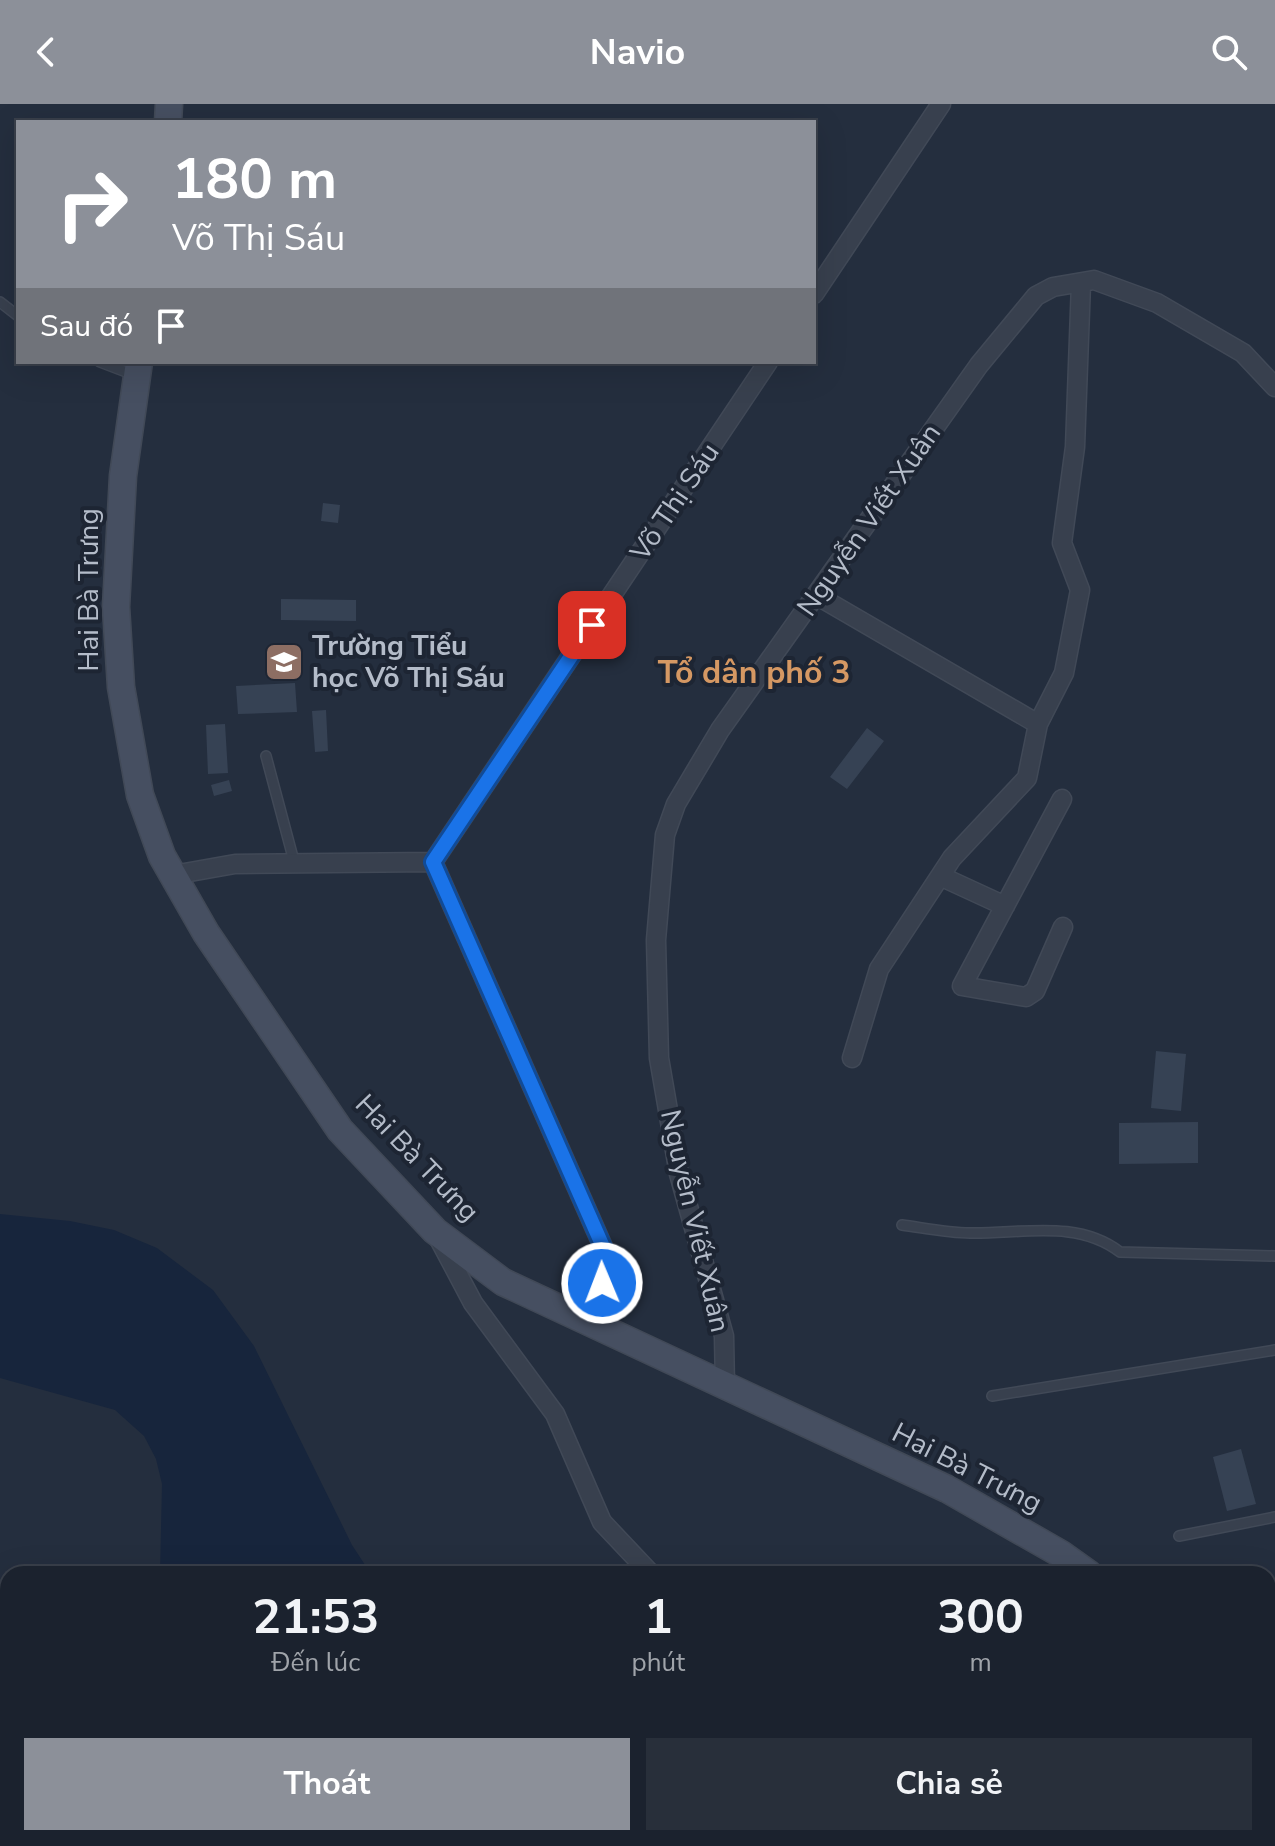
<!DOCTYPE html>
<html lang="vi">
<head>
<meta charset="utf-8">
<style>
  :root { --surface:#1b222e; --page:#282f3a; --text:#f1f3f6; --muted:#a0a4aa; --line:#393f4a; --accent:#8c9099 }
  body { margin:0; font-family:"Nunito Sans",sans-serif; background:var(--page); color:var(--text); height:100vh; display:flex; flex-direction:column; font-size:30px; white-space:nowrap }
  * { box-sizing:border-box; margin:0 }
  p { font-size:26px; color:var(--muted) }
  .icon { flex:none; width:44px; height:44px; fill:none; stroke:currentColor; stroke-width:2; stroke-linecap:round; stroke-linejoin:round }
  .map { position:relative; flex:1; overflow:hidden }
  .drawer { position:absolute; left:0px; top:1462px; width:1276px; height:280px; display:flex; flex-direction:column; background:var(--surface); border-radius:24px 24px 0 0; box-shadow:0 8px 32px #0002,0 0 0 2px var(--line) }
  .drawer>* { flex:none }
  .guide { position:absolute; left:16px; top:16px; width:800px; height:244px; border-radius:0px; box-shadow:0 8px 32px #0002,0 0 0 2px var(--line); background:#8c9099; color:#fff; overflow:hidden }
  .pin { position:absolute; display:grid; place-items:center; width:68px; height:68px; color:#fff; margin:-34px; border-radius:16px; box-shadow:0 4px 12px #0006 }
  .me { position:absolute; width:88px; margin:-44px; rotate:359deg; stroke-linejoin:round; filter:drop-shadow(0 0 6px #0008) }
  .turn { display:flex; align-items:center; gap:28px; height:168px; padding:0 24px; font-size:36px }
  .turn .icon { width:104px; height:104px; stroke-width:2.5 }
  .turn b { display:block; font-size:56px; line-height:68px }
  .then { display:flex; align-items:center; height:76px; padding:0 24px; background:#0003; gap:16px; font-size:30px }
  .eta { display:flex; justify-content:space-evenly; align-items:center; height:136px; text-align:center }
  .eta b { font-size:48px; font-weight:700; line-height:56px }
  .button { display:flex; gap:16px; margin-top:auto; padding:16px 24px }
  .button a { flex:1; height:92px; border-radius:0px; background:var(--accent); color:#fff; font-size:32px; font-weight:700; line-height:92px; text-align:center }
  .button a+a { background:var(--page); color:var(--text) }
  header { display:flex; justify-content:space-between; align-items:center; height:104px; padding:0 24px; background:var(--accent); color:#fff; font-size:36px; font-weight:700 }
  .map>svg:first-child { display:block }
  .water { fill:#17253c }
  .building { fill:#364254 }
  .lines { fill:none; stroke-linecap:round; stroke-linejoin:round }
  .lane-casing { stroke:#414957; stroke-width:12 }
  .street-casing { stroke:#414957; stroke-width:21 }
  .secondary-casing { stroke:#414957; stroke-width:29 }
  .lane { stroke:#38404e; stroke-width:9 }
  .street { stroke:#38404e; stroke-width:18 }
  .secondary { stroke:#464f61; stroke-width:26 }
  .route-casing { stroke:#114b97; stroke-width:20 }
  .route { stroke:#1a73e8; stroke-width:14 }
  .labels { text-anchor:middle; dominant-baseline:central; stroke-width:8; stroke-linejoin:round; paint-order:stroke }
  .street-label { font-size:28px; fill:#b4bcc9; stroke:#1d2533 }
  .poi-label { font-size:28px; font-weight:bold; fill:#b4bcc9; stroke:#1d2533; text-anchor:start }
  .quarter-label { font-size:32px; font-weight:bold; fill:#d59863; stroke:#1d2533 }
</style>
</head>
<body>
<header><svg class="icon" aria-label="back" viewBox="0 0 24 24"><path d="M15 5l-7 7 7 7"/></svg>Navio<svg class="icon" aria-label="search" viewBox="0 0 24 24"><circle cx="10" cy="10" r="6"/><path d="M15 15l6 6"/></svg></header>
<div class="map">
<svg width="1275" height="1742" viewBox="0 0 1275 1742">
  <rect width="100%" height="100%" fill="#242e3e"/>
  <path class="water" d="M0 1110 70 1117 114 1126 157 1144 213 1186 254 1242 352 1441 371 1470H160L162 1380 156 1355 144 1332 115 1306 0 1274Z
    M276 1734H477L474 1742H280Z
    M610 1734H1050L1060 1742H602Z"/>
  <path class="building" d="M323 399 340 401 338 419 321 417Z
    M281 495 356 496V517L281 516Z
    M295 579 297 608 238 610 236 582Z
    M326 606 328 647 315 648 312 607Z
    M225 620 228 669 208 670 206 621Z
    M867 624 884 637 847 685 830 673Z
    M229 676 232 687 214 692 211 681Z
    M1156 947 1186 950 1181 1007 1151 1004Z
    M1198 1018V1059L1119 1060V1019Z
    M1241 1345 1256 1400 1227 1407 1213 1353Z"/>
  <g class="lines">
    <defs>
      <path id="lane" d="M0 198 18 212
        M100 258 134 271
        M266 652 295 761
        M902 1121C924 1124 948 1129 970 1129 1021 1130 1077 1115 1120 1148L1275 1152
        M992 1292 1275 1246
        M1179 1432 1275 1413"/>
      <path id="street" d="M814 190 941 0
        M816 491 1038 620
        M1062 695 962 882 1026 893 1035 887 1063 823
        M433 758 604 1145 595 1223
        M173 771 235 760 433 758 768 258
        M940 772 1005 802
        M852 954 879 865 952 754 1027 674 1038 620 1064 569 1080 486 1062 439 1075 343 1081 179
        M438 1133 473 1199 555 1310 602 1418 651 1470
        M725 1283 724 1232 679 1070 659 954 656 836 665 731 676 700 720 626 979 261 1036 192 1053 183 1094 176 1157 199 1243 249 1275 283
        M0 1545 8 1552
        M161 1734 167 1742
        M538 1742 545 1734"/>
      <path id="secondary" d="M168 18 169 0
        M139 258 123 372 116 503 121 583 140 691 162 752 206 829 340 1026 435 1127 503 1178 947 1385 1061 1450 1089 1470
        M1204 1742V1734"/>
    </defs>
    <use href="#lane" class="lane-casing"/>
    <use href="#street" class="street-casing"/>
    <use href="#secondary" class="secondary-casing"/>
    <use href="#lane" class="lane"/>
    <use href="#street" class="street"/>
    <use href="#secondary" class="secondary"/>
  </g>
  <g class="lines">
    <defs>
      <path id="route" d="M592 521 433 758 604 1145 602 1179"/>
    </defs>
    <use href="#route" class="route-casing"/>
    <use href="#route" class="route"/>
  </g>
  <defs>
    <symbol id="school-square" viewBox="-11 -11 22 22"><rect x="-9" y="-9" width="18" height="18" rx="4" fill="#8d6e63" stroke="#1d2533"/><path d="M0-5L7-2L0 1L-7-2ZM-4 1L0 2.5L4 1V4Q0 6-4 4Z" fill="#fff"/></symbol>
  </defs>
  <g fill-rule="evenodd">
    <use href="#school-square" x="262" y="536" width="44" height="44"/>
  </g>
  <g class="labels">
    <g class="street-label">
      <text transform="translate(675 398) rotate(-56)">Võ Thị Sáu</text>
      <text transform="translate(869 416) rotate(-55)">Nguyễn Viết Xuân</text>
      <text transform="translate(89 486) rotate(-90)">Hai Bà Trưng</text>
      <text transform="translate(417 1054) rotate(46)">Hai Bà Trưng</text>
      <text transform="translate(695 1117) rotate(77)">Nguyễn Viết Xuân</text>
      <text transform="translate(967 1364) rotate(27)">Hai Bà Trưng</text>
    </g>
    <g class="poi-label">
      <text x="312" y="542">Trường Tiểu<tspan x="312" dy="32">học Võ Thị Sáu</tspan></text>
    </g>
    <g class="quarter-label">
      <text x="754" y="568">Tổ dân phố 3</text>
    </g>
  </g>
</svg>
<div class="pin" style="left:592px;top:521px;background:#d93025"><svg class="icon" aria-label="arrive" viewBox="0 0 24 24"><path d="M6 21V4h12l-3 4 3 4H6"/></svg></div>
<svg class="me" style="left:602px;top:1179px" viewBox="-20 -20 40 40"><circle r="17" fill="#1a73e8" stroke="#fff" stroke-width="3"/><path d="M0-11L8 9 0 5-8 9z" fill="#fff"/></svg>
<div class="guide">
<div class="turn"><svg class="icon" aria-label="right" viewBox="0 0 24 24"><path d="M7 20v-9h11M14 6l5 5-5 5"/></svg><div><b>180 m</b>Võ Thị Sáu</div></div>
<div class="then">Sau đó<svg class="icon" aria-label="arrive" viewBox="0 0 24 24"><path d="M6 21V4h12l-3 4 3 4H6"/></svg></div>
</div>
<section class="drawer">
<div class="eta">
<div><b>21:53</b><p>Đến lúc</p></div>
<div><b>1</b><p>phút</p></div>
<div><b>300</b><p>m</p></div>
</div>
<div class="button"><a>Thoát</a><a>Chia sẻ</a></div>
</section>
</div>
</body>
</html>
